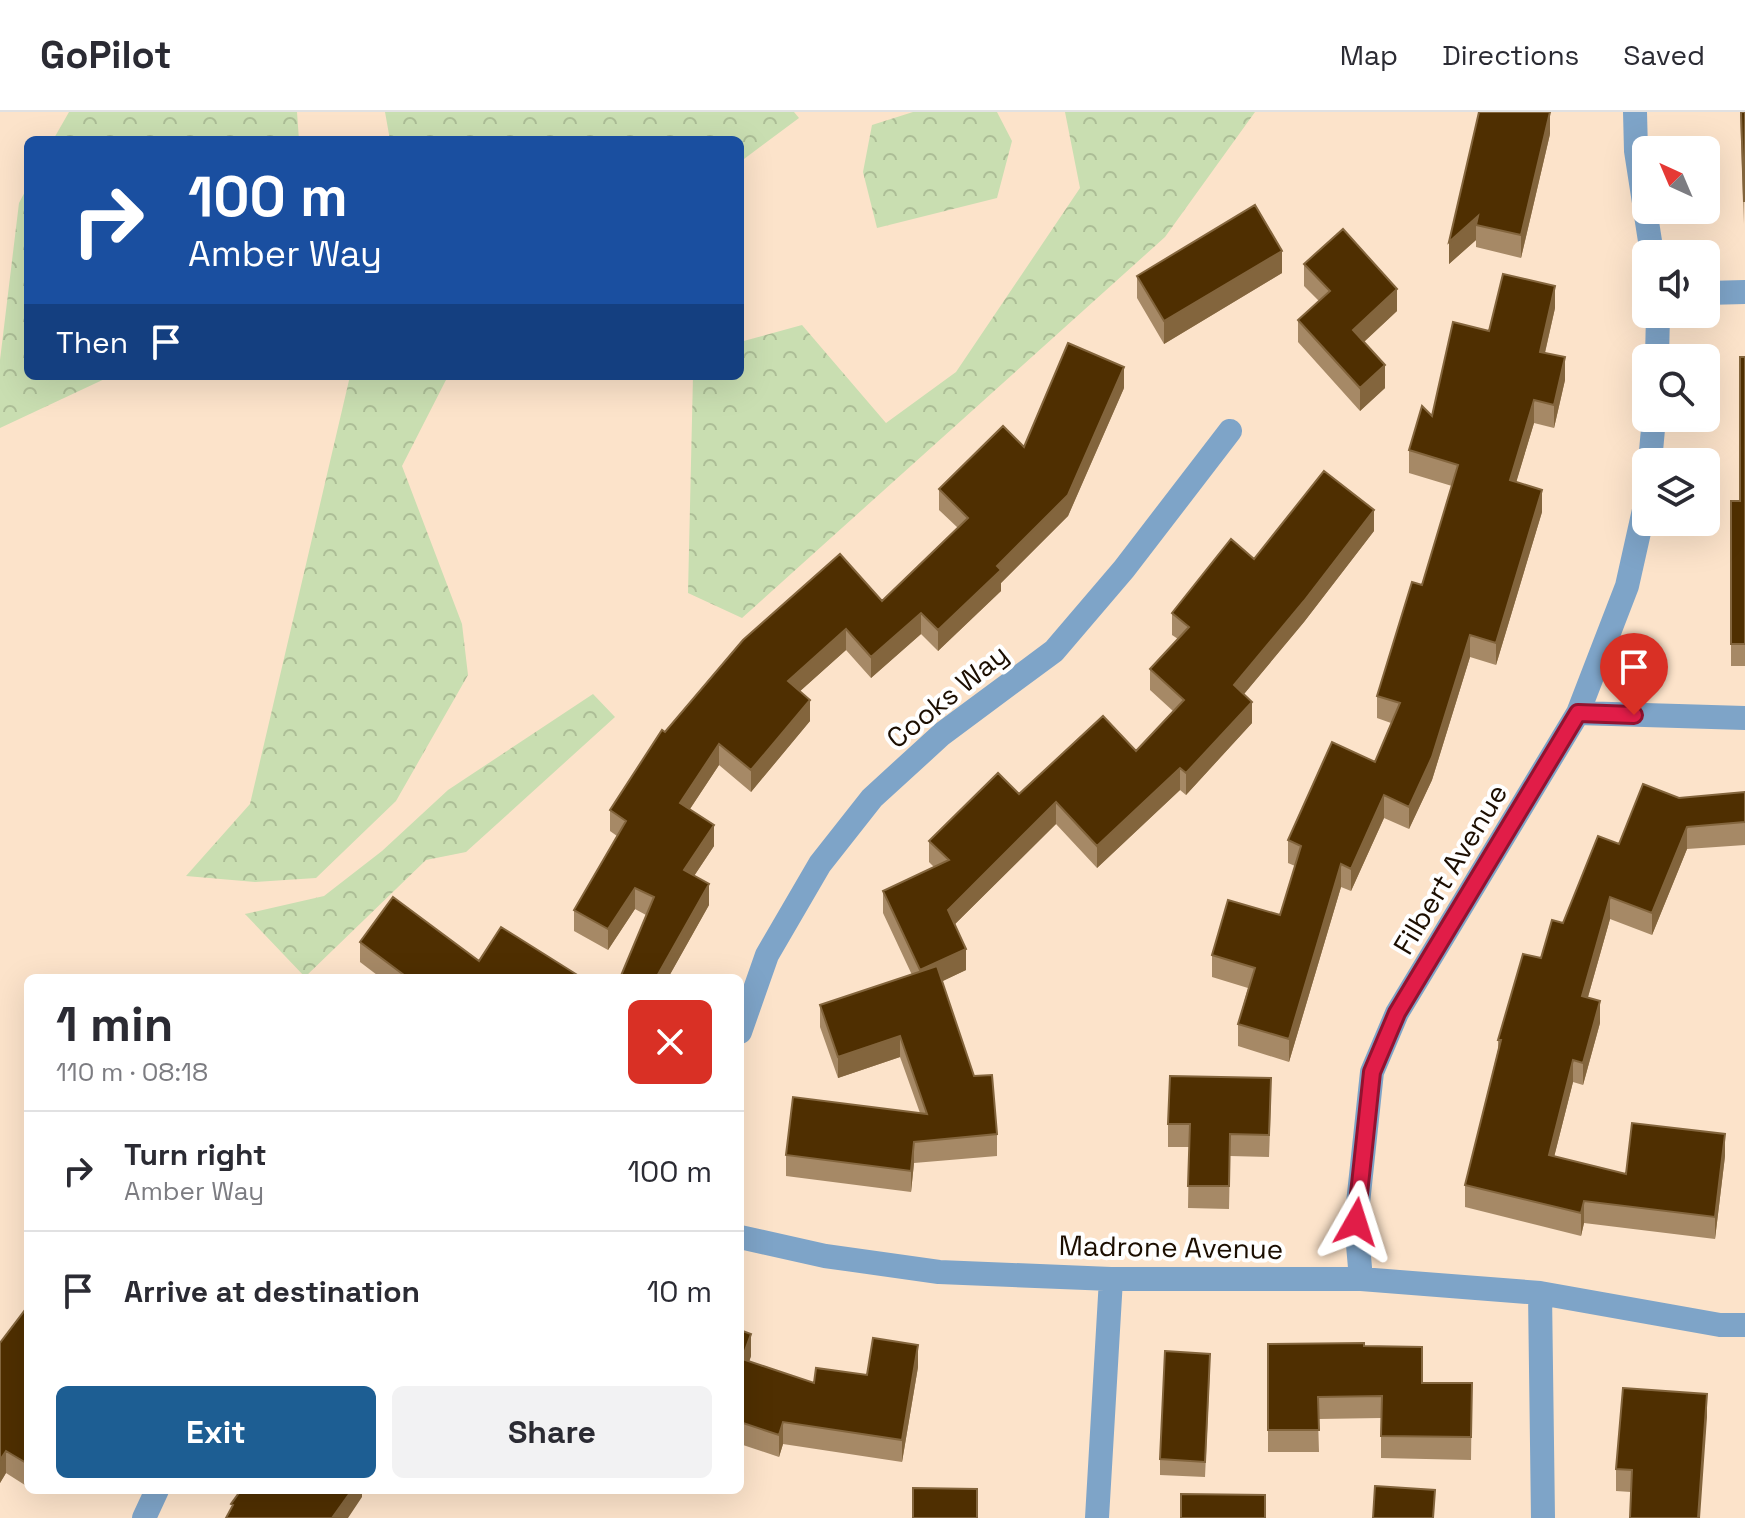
<!DOCTYPE html>
<html lang="en">
<head>
<meta charset="utf-8">
<style>
  :root { --surface:#fff; --page:#f2f2f3; --text:#2b2b33; --muted:#7c7c81; --line:#e1e1e2; --accent:#1d5e93 }
  body { margin:0; font-family:"Space Grotesk",sans-serif; background:var(--page); color:var(--text); height:100vh; display:flex; flex-direction:column; font-size:30px; white-space:nowrap }
  * { box-sizing:border-box; margin:0 }
  p { font-size:26px; color:var(--muted) }
  .icon { flex:none; width:44px; height:44px; fill:none; stroke:currentColor; stroke-width:2; stroke-linecap:round; stroke-linejoin:round }
  .map { position:relative; flex:1; overflow:hidden }
  .sheet { position:absolute; left:24px; top:862px; width:720px; height:520px; display:flex; flex-direction:column; background:var(--surface); border-radius:12px; box-shadow:0 8px 32px #0002 }
  .sheet>* { flex:none }
  .top-card { position:absolute; left:24px; top:24px; width:720px; height:244px; border-radius:12px; box-shadow:0 8px 32px #0002; background:#1a4fa0; color:#fff; overflow:hidden }
  .needle { width:52px; rotate:316deg }
  .controls { position:absolute; left:1632px; top:24px; display:grid; gap:16px }
  .controls a { display:grid; place-items:center; width:88px; height:88px; border-radius:12px; background:var(--surface); box-shadow:0 8px 32px #0002; font-size:40px }
  .pin { position:absolute; display:grid; place-items:center; width:68px; height:68px; color:#fff; margin:-82px -34px; border-radius:50% 50% 50% 0; rotate:-45deg; box-shadow:0 0 8px #0007 }
  .pin .icon { rotate:45deg }
  .me { position:absolute; width:88px; margin:-44px; rotate:6deg; stroke-linejoin:round; filter:drop-shadow(0 0 6px #0008) }
  .turn { display:flex; align-items:center; gap:28px; height:168px; padding:0 32px; font-size:36px }
  .turn .icon { width:104px; height:104px; stroke-width:2.5 }
  .turn b { display:block; font-size:56px; line-height:68px }
  .then { display:flex; align-items:center; height:76px; padding:0 32px; background:#0003; gap:16px; font-size:30px }
  .round { display:grid; place-items:center; flex:none; width:84px; height:84px; border-radius:12px; background:var(--page) }
  .overview { display:flex; align-items:center; justify-content:space-between; height:136px; padding:0 32px }
  h1 { font-size:48px; font-weight:700; line-height:60px }
  .primary-button { display:flex; gap:16px; margin-top:auto; padding:16px 32px }
  .primary-button a { flex:1; height:92px; border-radius:12px; background:var(--accent); color:#fff; font-size:32px; font-weight:700; line-height:92px; text-align:center }
  .primary-button a+a { background:var(--page); color:var(--text) }
  ul { padding:0; list-style:none }
  li { display:flex; align-items:center; gap:24px; height:120px; padding:0 32px; border-top:2px solid var(--line) }
  li div { flex:1 }
  li b { display:block; font-size:30px }
  li em { font-style:normal }
  header { display:flex; align-items:center; gap:48px; box-sizing:border-box; height:112px; padding:0 40px; background:var(--surface); border-bottom:2px solid var(--line) }
  header strong { font-size:38px }
  nav { display:flex; gap:44px; margin-inline-start:auto; font-size:28px }
  .map>svg:first-child { display:block }
  .forest { fill:url(#forest-crowns) }
  .lines { fill:none; stroke-linecap:round; stroke-linejoin:round }
  .street { stroke:#7ea4c8; stroke-width:24 }
  .wall { fill:#a68966 }
  .shaded-wall { fill:#83653d }
  .building { fill:#4f2f01; stroke:#83653d; stroke-width:2 }
  .route-casing { stroke:#92132f; stroke-width:20 }
  .route { stroke:#e11d48; stroke-width:14 }
  .labels { text-anchor:middle; dominant-baseline:central; stroke-width:8; stroke-linejoin:round; paint-order:stroke }
  .street-label { font-size:28px; fill:#1c0e01; stroke:#fff }
</style>
</head>
<body>
<header>
<strong>GoPilot</strong>
<nav><a>Map</a><a>Directions</a><a>Saved</a></nav>
</header>
<div class="map">
<svg width="1745" height="1406" viewBox="0 0 1745 1406">
  <defs>
    <pattern id="forest-crowns" width="20" height="18" patternUnits="userSpaceOnUse" patternTransform="scale(2)"><rect width="20" height="18" fill="#c9deb1"/><path d="M2 6a3 3 0 1 1 6 0M12 15a3 3 0 1 1 6 0" fill="none" stroke="#acbd96"/></pattern>
  </defs>
  <rect width="100%" height="100%" fill="#fce3ca"/>
  <path class="forest" d="M69 0H297L299 28H53Z
    M385 0H794L799 6 740 50V28H390Z
    M913 0H997L1012 29 997 86 877 116 863 60 872 13Z
    M1065 0H1255L1165 125 742 506 688 481 693 264H740V230L802 213 886 311 956 260 1080 76Z
    M28 74V264H111L0 316V248L19 91Z
    M350 264H448L402 354 462 512 468 563 396 689 316 766 255 770 186 764 250 692Z
    M593 582 615 605 466 740 426 748 305 865 245 802 324 784 382 739 448 678Z"/>
  <g class="lines">
    <path class="street" d="M1635 0 1636 39 1652 142
      M1706 181 1745 180
      M1657 246 1658 202
      M1650 350 1654 306
      M1578 601 1745 606
      M740 920 767 843 820 752 872 686 942 622 1054 539 1124 457 1230 319
      M740 1125 825 1144 939 1160 1111 1167H1361L1540 1181 1720 1213H1745
      M1361 1167 1356 1110 1372 960 1397 901 1578 601 1627 474 1646 389
      M1540 1181 1543 1406
      M144 1406 157 1378
      M1097 1406 1111 1167"/>
  </g>
  <path class="wall" d="M1740 0H1745L1744 112Z
    M1550 22 1521 146 1476 135V128L1449 152V130Z
    M1304 152 1397 199 1364 230 1385 276 1360 299 1298 230V208L1319 189 1304 174Z
    M1282 161 1164 232 1137 186V164Z
    M1555 196 1545 241 1565 268 1554 316 1534 311 1516 370 1542 400 1496 553 1470 545 1432 668 1409 717 1384 706 1351 779 1341 775 1289 950 1238 934V912L1248 876 1212 865V843L1280 803 1295 754 1288 751V728L1375 650 1391 611 1377 606V584L1422 473 1452 374 1409 361V338L1489 219Z
    M1745 245V554H1731V389H1740Z
    M1124 276 1068 404 1001 471V479L938 539 921 522 871 566 846 538 800 579 810 609 751 680 719 653 690 697 714 734 694 764 709 793 668 866H620L646 803 635 797 608 838 574 819V798L617 724 610 719V698L882 489 958 416 939 398V377L1024 335Z
    M1374 419 1304 510 1244 582 1252 611 1186 683 1180 678 1097 756 1056 712 955 812 966 858 942 869 974 964 997 1022V1044L914 1051 911 1080 786 1064V1043L920 1001 900 945 838 966 820 915V893L912 863 883 801V779L934 755 929 750V729L1019 682 1136 639 1173 599 1150 578V557L1178 527 1172 523V501L1254 447Z
    M1745 680V733L1687 737 1652 823 1610 807 1588 885 1600 911 1583 973 1573 970 1554 1045 1626 1062 1725 1044 1715 1127 1584 1111 1581 1124 1465 1095V1073L1498 938V928L1541 846 1563 811 1619 732 1679 686Z
    M360 830 479 849 579 866H381L360 850Z
    M1271 988 1269 1045 1230 1044 1229 1097 1188 1096 1189 1035H1168V1012Z
    M28 1194V1375L6 1361 0 1371V1231Z
    M740 1218 751 1244 749 1250 814 1271 918 1255 902 1350 783 1332 779 1345 740 1332Z
    M1268 1232 1364 1234 1422 1271H1472L1471 1348 1381 1346V1306L1318 1307 1319 1340H1268Z
    M1210 1257 1205 1365 1160 1363V1347Z
    M1707 1305 1631 1380 1616 1379V1357Z"/>
  <path class="shaded-wall" d="M1550 0V22L1521 146V123Z
    M1478 104 1476 113V128L1449 152V130Z
    M1282 139V161L1164 232V209Z
    M1555 174V196L1540 262V240Z
    M1397 177V199L1353 240V218Z
    M1565 245V268L1554 316V293Z
    M1385 253V276L1360 299V276Z
    M1124 255V276L1068 404 1001 471V479L938 539V518L997 454Z
    M1534 288V311L1510 391V368Z
    M1542 378V400L1496 553V531Z
    M1374 398V419L1304 510 1234 594V573Z
    M921 501V522L871 566V545Z
    M846 517V538L788 590V569Z
    M1470 523V545L1432 668 1409 717V695Z
    M810 588V609L751 680V658Z
    M1252 590V611L1186 683V661Z
    M719 632V653L680 712V691Z
    M1180 656V678L1097 756V734Z
    M1384 683V706L1351 779V757Z
    M1056 690V712L948 819V798Z
    M714 713V734L684 779V758Z
    M1687 715V737L1652 823V801Z
    M1341 752V775L1289 950V927Z
    M709 772V793L668 866H656Z
    M635 776V797L608 838V817Z
    M1610 785V807L1582 906V884Z
    M966 837V858L920 880V858Z
    M1600 889V911L1583 973V951Z
    M900 924V945L838 966V945Z
    M1573 948V970L1549 1065V1043Z
    M1725 1022V1044L1715 1127V1105Z
    M914 1030V1051L911 1080V1059Z
    M1584 1089V1111L1581 1124V1101Z
    M751 1222V1244L742 1270V1247Z
    M918 1233V1255L902 1350V1328Z
    M1707 1282V1305L1700 1406H1698Z
    M783 1310V1332L779 1345V1323Z
    M6 1339V1361L0 1371V1348Z
    M352 1378H362V1385L348 1406H332Z"/>
  <path class="building" d="M1479 0H1550L1521 123 1476 113 1478 104 1449 130Z
    M1741 0H1745L1744 90Z
    M1255 93 1282 139 1164 209 1137 164Z
    M1343 117 1397 177 1353 218 1385 253 1360 276 1298 208 1330 179 1304 152Z
    M1503 162 1555 174 1540 240 1565 245 1554 293 1534 288 1510 368 1542 378 1496 531 1470 523 1432 645 1409 695 1384 683 1351 757 1341 752 1289 927 1238 912 1255 856 1212 843 1228 788 1280 803 1301 734 1288 728 1332 630 1375 650 1400 591 1377 584 1412 470 1422 473 1458 353 1409 338 1422 294 1432 304 1453 210 1489 219Z
    M1068 231 1124 255 1068 383 997 454 1001 458 938 518 921 501 871 545 846 517 788 569 810 588 751 658 719 632 680 691 714 713 684 758 709 772 656 866H620L654 785 635 776 608 817 574 798 626 709 610 698 662 618 665 620 743 528 840 442 882 489 968 406 939 377 1003 314 1024 335Z
    M1740 245H1745V532H1731V389H1740Z
    M1324 359 1374 398 1304 489 1234 573 1252 590 1186 661 1180 656 1097 734 1056 690 948 798 966 837 920 858 883 779 949 748 929 729 998 661 1019 682 1103 604 1136 639 1184 588 1150 557 1189 515 1172 501 1231 427 1254 447Z
    M1643 672 1679 686 1745 680V710L1687 715 1652 801 1610 785 1582 884 1600 889 1583 951 1573 948 1549 1043 1626 1062 1632 1011 1725 1022 1715 1105 1584 1089 1581 1101 1465 1073 1501 928H1498L1523 842 1541 846 1552 808 1563 811 1598 724 1619 732Z
    M393 785 479 849 501 815 579 864 578 866H408L360 830Z
    M937 854 974 964 992 963 997 1022 914 1030 911 1059 786 1043 793 985 927 1002 900 924 838 945 820 893Z
    M1170 964 1271 966 1269 1023 1230 1022 1229 1074H1188L1190 1012H1168Z
    M28 1194V1352L6 1339 0 1348V1231Z
    M740 1218 751 1222 742 1247 814 1271 816 1256 867 1263 873 1226 918 1233 902 1328 783 1310 779 1323 740 1310Z
    M1364 1231V1234L1422 1235V1271H1472L1471 1325 1381 1324 1382 1284 1318 1285 1319 1318H1268V1232Z
    M1165 1239 1210 1242 1205 1350 1160 1347Z
    M1623 1276 1707 1282 1698 1406H1630L1632 1358 1616 1357Z
    M1375 1374 1435 1378 1433 1406H1373Z
    M913 1376 977 1377V1406H913Z
    M241 1378H352L332 1406H226L233 1393 231 1392Z
    M1181 1382 1265 1383V1406H1181Z"/>
  <g class="lines">
    <defs>
      <path id="route" d="M1356 1110 1372 960 1397 901 1578 601 1634 603"/>
    </defs>
    <use href="#route" class="route-casing"/>
    <use href="#route" class="route"/>
  </g>
  <g class="labels">
    <g class="street-label">
      <text transform="translate(947 584) rotate(-39)">Cooks Way</text>
      <text transform="translate(1450 757) rotate(-59)">Filbert Avenue</text>
      <text transform="translate(1171 1135) rotate(1)">Madrone Avenue</text>
    </g>
  </g>
</svg>
<div class="controls">
<a><svg class="needle" viewBox="-14 -14 28 28"><path d="M0-13l5 13h-10z" fill="#e53935"/><path d="M0 13l5-13h-10z" fill="#7c7c81"/></svg></a>
<a><svg class="icon" aria-label="sound" viewBox="0 0 24 24"><path d="M4 9h4l5-4v14l-5-4H4zM17 9q2 3 0 6"/></svg></a>
<a><svg class="icon" aria-label="search" viewBox="0 0 24 24"><circle cx="10" cy="10" r="6"/><path d="M15 15l6 6"/></svg></a>
<a><svg class="icon" aria-label="layers" viewBox="0 0 24 24"><path d="M12 4l9 5-9 5-9-5zM3 14l9 5 9-5"/></svg></a>
</div>
<div class="pin" style="left:1634px;top:603px;background:#d93025"><svg class="icon" aria-label="arrive" viewBox="0 0 24 24"><path d="M6 21V4h12l-3 4 3 4H6"/></svg></div>
<svg class="me" style="left:1356px;top:1110px" viewBox="-20 -20 40 40"><path d="M0-17L14 15 0 8-14 15z" fill="#e11d48" stroke="#fff" stroke-width="4"/></svg>
<div class="top-card">
<div class="turn"><svg class="icon" aria-label="right" viewBox="0 0 24 24"><path d="M7 20v-9h11M14 6l5 5-5 5"/></svg><div><b>100 m</b>Amber Way</div></div>
<div class="then">Then<svg class="icon" aria-label="arrive" viewBox="0 0 24 24"><path d="M6 21V4h12l-3 4 3 4H6"/></svg></div>
</div>
<section class="sheet">
<div class="overview"><div><h1>1 min</h1><p>110 m · 08:18</p></div><a class="round" style="background:#d93025;color:#fff"><svg class="icon" aria-label="close" viewBox="0 0 24 24"><path d="M6 6l12 12M18 6L6 18"/></svg></a></div>
<ul>
<li><svg class="icon" aria-label="right" viewBox="0 0 24 24"><path d="M7 20v-9h11M14 6l5 5-5 5"/></svg><div><b>Turn right</b><p>Amber Way</p></div><em>100 m</em></li>
<li><svg class="icon" aria-label="arrive" viewBox="0 0 24 24"><path d="M6 21V4h12l-3 4 3 4H6"/></svg><div><b>Arrive at destination</b></div><em>10 m</em></li>
</ul>
<div class="primary-button"><a>Exit</a><a>Share</a></div>
</section>
</div>
</body>
</html>
